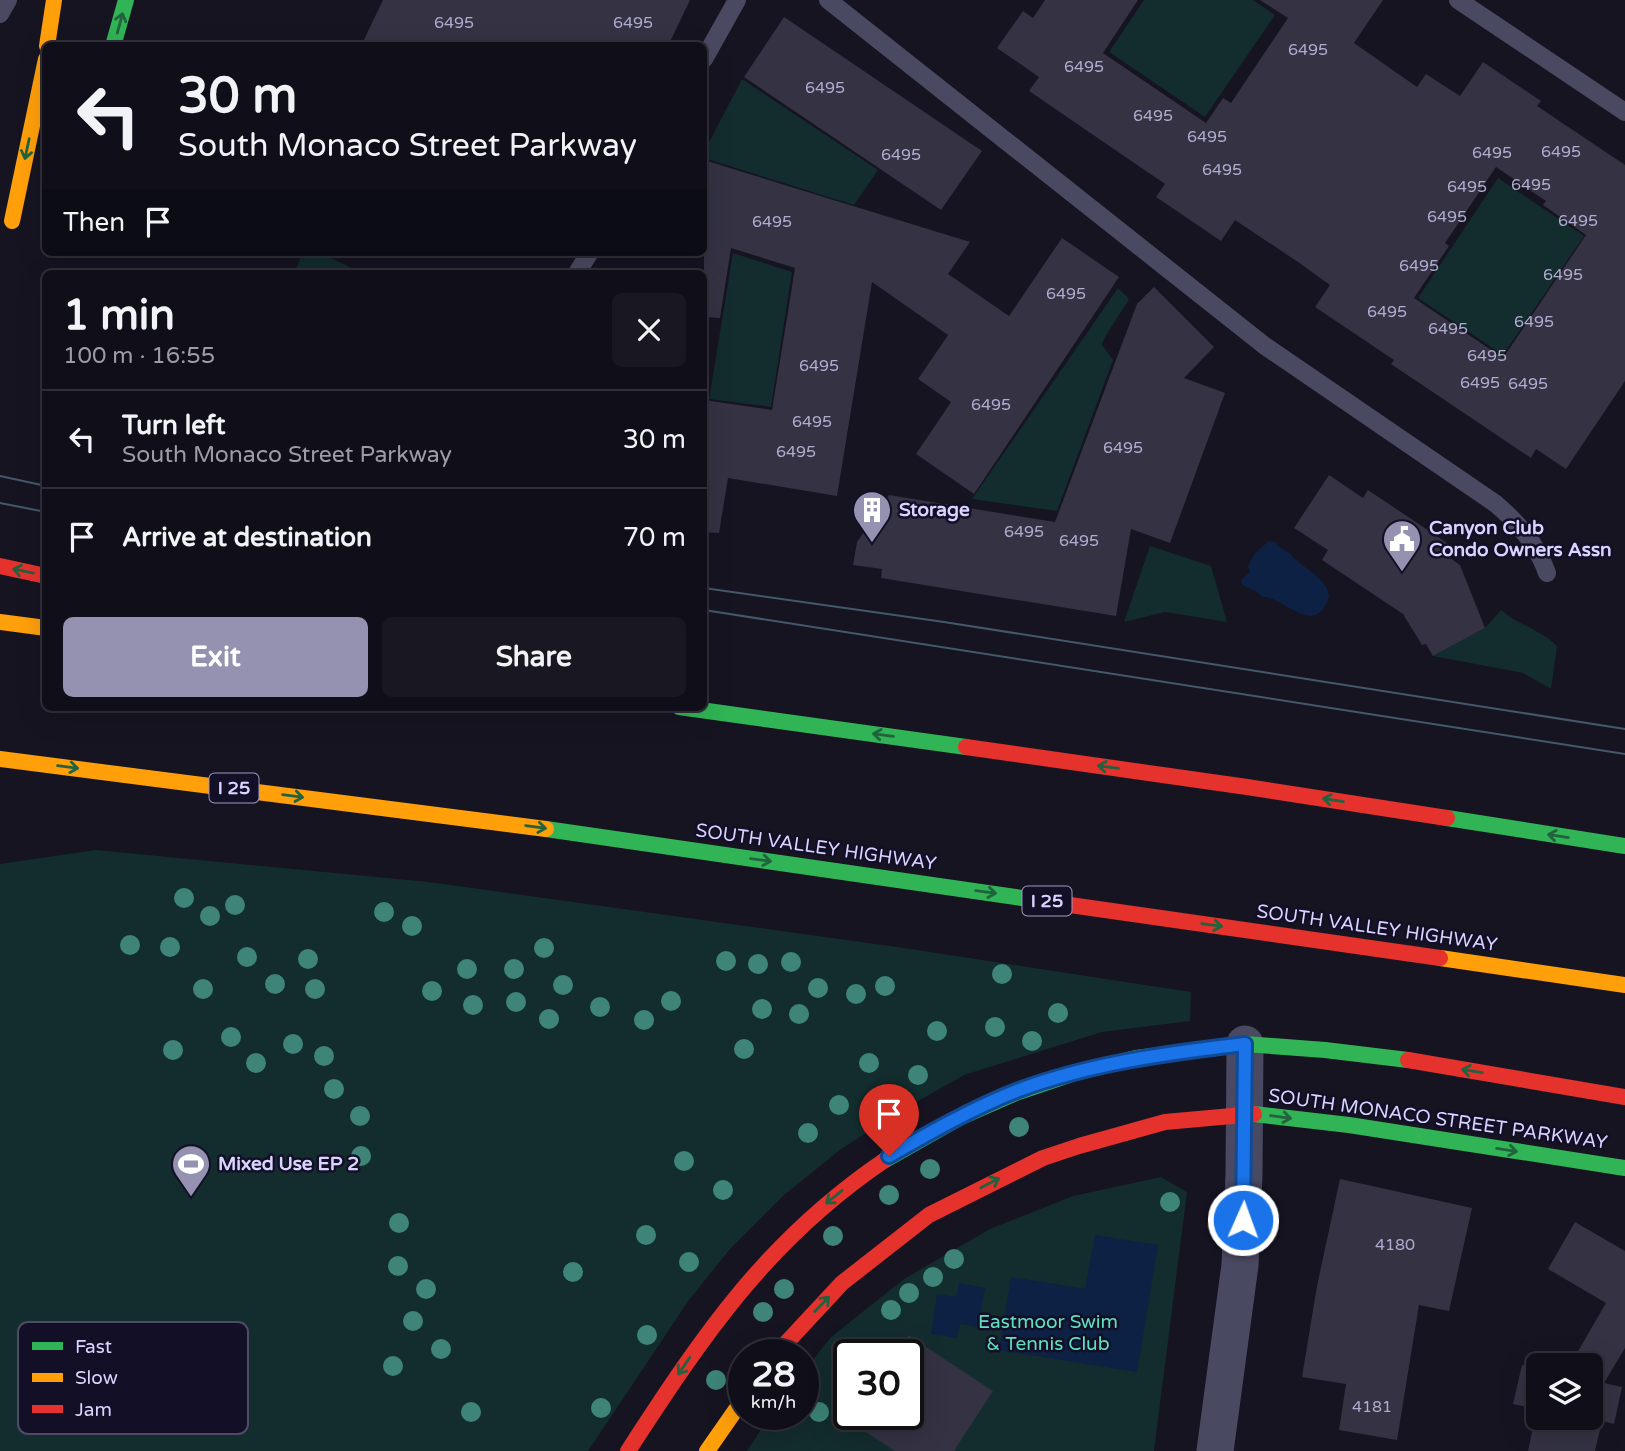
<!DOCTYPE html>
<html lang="en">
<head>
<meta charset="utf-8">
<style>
  :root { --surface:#100f19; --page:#191822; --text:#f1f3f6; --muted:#9c9ca2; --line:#302f38; --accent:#9591b1 }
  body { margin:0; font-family:"Varela Round",sans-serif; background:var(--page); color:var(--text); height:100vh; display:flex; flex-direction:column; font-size:26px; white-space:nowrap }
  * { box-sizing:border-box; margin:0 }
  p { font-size:23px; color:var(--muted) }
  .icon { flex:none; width:38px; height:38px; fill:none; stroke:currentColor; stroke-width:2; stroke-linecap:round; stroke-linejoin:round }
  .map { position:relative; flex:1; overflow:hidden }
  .sheet { position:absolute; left:42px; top:270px; width:665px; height:441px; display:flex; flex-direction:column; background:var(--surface); border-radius:10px; box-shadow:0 7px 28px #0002,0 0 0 2px var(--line) }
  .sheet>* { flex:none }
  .guide { position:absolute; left:42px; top:42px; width:665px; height:214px; border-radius:10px; box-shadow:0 7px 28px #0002,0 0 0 2px var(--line); background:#100f19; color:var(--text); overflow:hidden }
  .buttons { position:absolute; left:1526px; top:1353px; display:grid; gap:14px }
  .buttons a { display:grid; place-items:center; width:77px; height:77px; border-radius:10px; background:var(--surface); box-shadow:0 7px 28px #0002,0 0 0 2px var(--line); font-size:35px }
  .speed { position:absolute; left:728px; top:1339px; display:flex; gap:14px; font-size:35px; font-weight:700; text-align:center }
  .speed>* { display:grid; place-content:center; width:91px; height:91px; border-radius:50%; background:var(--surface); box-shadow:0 7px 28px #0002,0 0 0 2px var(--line); line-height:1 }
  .speed small { font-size:18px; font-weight:400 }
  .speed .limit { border:4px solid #111; border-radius:10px; background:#fff; color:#111 }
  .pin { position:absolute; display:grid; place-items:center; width:60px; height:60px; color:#fff; margin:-72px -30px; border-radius:50% 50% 50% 0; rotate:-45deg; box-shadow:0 0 7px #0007 }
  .pin .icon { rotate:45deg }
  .me { position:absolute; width:77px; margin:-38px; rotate:2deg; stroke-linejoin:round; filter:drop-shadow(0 0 5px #0008) }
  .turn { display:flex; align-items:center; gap:24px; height:147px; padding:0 21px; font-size:32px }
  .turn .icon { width:91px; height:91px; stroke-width:2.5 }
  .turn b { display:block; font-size:49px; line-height:60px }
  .then { display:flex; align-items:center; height:66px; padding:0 21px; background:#0003; gap:14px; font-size:26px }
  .round { display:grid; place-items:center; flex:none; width:74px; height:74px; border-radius:10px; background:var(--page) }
  .overview { display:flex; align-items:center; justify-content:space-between; height:119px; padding:0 21px }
  h1 { font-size:42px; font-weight:800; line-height:52px }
  .button { display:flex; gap:14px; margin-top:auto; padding:14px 21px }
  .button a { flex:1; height:80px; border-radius:10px; background:var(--accent); color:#fff; font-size:28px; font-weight:800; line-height:80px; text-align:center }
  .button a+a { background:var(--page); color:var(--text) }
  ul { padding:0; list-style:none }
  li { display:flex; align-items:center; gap:21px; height:98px; padding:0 21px; border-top:2px solid var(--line) }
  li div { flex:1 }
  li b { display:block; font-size:26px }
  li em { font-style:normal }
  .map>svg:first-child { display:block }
  .green { fill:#132c2d; fill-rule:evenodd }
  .water { fill:#0d2144 }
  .building { fill:#343243; fill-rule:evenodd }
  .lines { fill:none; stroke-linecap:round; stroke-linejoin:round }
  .lane { stroke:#4a4962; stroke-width:18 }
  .street { stroke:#4a4962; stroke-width:37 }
  .fast { stroke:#30b455; stroke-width:16 }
  .slow { stroke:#ff9f0a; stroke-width:16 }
  .jam { stroke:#e5322d; stroke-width:16 }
  .tram { stroke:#43596b; stroke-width:2 }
  .tree { fill:#3e8478 }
  .oneway { stroke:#22623e }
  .route-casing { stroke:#114b97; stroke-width:18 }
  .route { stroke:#1a73e8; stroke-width:12 }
  .labels { text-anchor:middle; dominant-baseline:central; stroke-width:5; stroke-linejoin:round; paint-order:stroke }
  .number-label { font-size:16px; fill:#b0acd0 }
  .shield { fill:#130f26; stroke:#9e99be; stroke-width:2 }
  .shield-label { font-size:18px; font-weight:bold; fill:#d9d4ff }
  .poi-label { font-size:19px; font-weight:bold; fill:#d9d4ff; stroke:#130f26; text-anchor:start }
  .street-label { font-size:19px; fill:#d9d4ff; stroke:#130f26 }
  .park-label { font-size:19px; fill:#5fe0c0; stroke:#130f26 }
  .key { fill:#130f26; stroke:#4e4a67; stroke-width:2 }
  .key-label { font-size:19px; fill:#d9d4ff }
</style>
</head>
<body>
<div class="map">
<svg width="1625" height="1451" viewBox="0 0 1625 1451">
  <rect width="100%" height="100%" fill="#161421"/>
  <path class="green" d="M1144 0H1253L1275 15 1205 117 1109 52Z
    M742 79 878 170 854 205 704 158V152Z
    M1498 178 1584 236 1503 355 1418 298Z
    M303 252H317L363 273H294Z
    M733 253 792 272 771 407 709 399Z
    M1118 288 1129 299C1124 309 1103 337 1102 345L1113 360 1057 511 972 499Z
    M1150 546 1211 566 1227 622 1165 612 1124 622Z
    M1501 610C1518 625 1542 630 1557 646L1551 689 1523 673 1433 656 1485 628Z
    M96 850 429 882 897 947 1191 992 1190 1021 1102 1032 964 1075 899 1112 841 1149 783 1196 730 1249 689 1300 588 1451H0V864Z
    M1161 1177 1187 1192 1154 1451H747L771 1414H803V1372L831 1337 904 1279 990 1229 1073 1196ZM849 1354H908V1414H849Z"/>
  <path class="water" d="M1269 541 1276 542C1279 549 1282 548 1288 552 1291 554 1293 558 1296 560 1307 570 1327 579 1329 596 1316 640 1286 597 1263 597L1255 591 1242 585 1241 580 1250 572 1248 566 1255 553Z
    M1095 1235 1158 1245 1137 1372 999 1350 1011 1277 1085 1289Z
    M959 1283 985 1288 978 1327 960 1324 957 1338 931 1334 937 1294 956 1297Z"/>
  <path class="building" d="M383 0H690L668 46H361Z
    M1045 0H1138L1103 53 1206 123 1223 98 1231 103 1288 18 1260 0H1383L1354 43 1417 87 1426 74 1460 96 1483 62 1541 101 1537 106 1625 165V381L1566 469 1536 449 1531 458 1391 364 1394 360 1315 307 1330 285 1298 262 1235 220 1221 241 1156 197 1165 184 1029 91 1039 77 997 48 1023 11 1033 18ZM1496 167 1546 201 1543 205 1586 235 1503 358 1414 298 1449 246 1445 243Z
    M784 17 982 151 941 210 744 77Z
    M704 160 970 242 948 274 1009 316 1062 238 1119 277 974 494 916 454 951 402 918 379 948 335 872 282 837 496 728 478 719 533 704 532V400L772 410 795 268 731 248 720 318 704 317Z
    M1154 287 1214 347 1184 378 1225 393 1170 543 1131 529 1116 616 881 578 882 569 853 565 857 542 889 495 1055 522 1137 304Z
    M1329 475 1363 498 1368 490 1447 543 1441 552 1460 565 1485 628 1433 656 1426 644 1422 645 1403 614 1322 560 1328 550 1294 528Z
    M1340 1179 1472 1208 1449 1311 1419 1305 1397 1440 1339 1430 1346 1384 1302 1377 1317 1286Z
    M1575 1222 1625 1251V1348L1604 1383 1622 1387 1614 1424 1602 1421 1595 1451H1528L1537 1409 1513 1404 1522 1365 1538 1369V1418H1591V1365H1570L1606 1303 1548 1269Z
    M908 1335 993 1391 954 1451H895L838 1414H908Z"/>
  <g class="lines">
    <path class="lane" d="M828 0 1265 346 1496 504C1518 523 1537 544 1547 573
      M1458 0 1625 112
      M0 14 8 0
      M704 59 737 0
      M577 273 590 252"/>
    <path class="street" d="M1215 1451 1240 1265 1244 1175 1245 1044"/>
    <path class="fast" d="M113 46 126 0
      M679 707 966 747
      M1447 818 1625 846
      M546 829 1070 905
      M1254 1114 1349 1125 1625 1168
      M885 1160 959 1118 1016 1093 1075 1073 1136 1058 1245 1044 1325 1050 1408 1060"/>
    <path class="slow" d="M47 46 54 0
      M12 221 46 59
      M0 622 46 628
      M0 759 546 829
      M1440 958 1625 985
      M707 1451 744 1398"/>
    <path class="jam" d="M0 566 46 576
      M966 747 1247 787 1447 818
      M1070 905 1440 958
      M1408 1060 1625 1097
      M776 1354 842 1283 929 1215 1043 1158 1079 1146 1165 1122 1254 1114
      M628 1451C704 1334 767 1240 885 1160"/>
    <path class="tram" d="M0 476 46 486
      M0 503 46 512
      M704 588 944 622 1625 729
      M704 610 1625 754"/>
  </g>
  <g class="tree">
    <circle cx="184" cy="898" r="10"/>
    <circle cx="235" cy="905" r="10"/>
    <circle cx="384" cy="912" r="10"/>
    <circle cx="210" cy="916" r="10"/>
    <circle cx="412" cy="926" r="10"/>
    <circle cx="130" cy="945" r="10"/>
    <circle cx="170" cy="947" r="10"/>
    <circle cx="544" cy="948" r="10"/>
    <circle cx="247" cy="957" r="10"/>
    <circle cx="308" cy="959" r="10"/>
    <circle cx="726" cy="961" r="10"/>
    <circle cx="791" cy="962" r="10"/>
    <circle cx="758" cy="964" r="10"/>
    <circle cx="467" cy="969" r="10"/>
    <circle cx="514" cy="969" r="10"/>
    <circle cx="1002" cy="974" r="10"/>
    <circle cx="275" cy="984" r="10"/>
    <circle cx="563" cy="985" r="10"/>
    <circle cx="885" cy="986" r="10"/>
    <circle cx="818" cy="988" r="10"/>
    <circle cx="203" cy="989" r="10"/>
    <circle cx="315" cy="989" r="10"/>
    <circle cx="432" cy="991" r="10"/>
    <circle cx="856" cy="994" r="10"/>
    <circle cx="671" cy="1001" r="10"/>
    <circle cx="516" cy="1002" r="10"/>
    <circle cx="473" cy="1005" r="10"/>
    <circle cx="600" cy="1007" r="10"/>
    <circle cx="762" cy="1009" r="10"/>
    <circle cx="1058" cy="1013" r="10"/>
    <circle cx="799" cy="1014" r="10"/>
    <circle cx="549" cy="1019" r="10"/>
    <circle cx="644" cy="1020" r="10"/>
    <circle cx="995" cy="1027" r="10"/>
    <circle cx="937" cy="1031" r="10"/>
    <circle cx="231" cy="1037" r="10"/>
    <circle cx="1032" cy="1041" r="10"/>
    <circle cx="293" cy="1044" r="10"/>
    <circle cx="744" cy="1049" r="10"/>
    <circle cx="173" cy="1050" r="10"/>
    <circle cx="324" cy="1056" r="10"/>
    <circle cx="256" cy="1063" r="10"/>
    <circle cx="869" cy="1063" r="10"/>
    <circle cx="918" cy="1075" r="10"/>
    <circle cx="334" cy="1089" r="10"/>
    <circle cx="839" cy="1105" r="10"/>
    <circle cx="360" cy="1116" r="10"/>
    <circle cx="1019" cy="1127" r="10"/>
    <circle cx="808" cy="1133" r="10"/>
    <circle cx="361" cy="1156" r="10"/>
    <circle cx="684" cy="1161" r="10"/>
    <circle cx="930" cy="1169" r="10"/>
    <circle cx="723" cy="1190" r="10"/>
    <circle cx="889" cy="1195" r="10"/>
    <circle cx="1170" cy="1202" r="10"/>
    <circle cx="399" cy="1223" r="10"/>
    <circle cx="646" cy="1235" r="10"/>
    <circle cx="833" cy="1236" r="10"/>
    <circle cx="954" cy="1259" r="10"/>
    <circle cx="689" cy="1262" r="10"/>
    <circle cx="398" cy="1266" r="10"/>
    <circle cx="573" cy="1272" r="10"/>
    <circle cx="933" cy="1277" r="10"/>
    <circle cx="426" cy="1289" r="10"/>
    <circle cx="784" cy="1289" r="10"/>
    <circle cx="909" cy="1293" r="10"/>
    <circle cx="891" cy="1310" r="10"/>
    <circle cx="763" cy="1312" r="10"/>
    <circle cx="413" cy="1321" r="10"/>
    <circle cx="647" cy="1335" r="10"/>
    <circle cx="441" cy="1349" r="10"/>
    <circle cx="393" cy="1366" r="10"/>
    <circle cx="716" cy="1380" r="10"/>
    <circle cx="601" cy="1408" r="10"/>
    <circle cx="471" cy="1412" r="10"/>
    <circle cx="819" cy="1412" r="10"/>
  </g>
  <defs><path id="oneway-shaft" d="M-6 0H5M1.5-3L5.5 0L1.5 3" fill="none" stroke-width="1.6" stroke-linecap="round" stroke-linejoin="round" transform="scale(1.75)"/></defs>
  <g class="oneway">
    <use href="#oneway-shaft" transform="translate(120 23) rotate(-75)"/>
    <use href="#oneway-shaft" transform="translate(27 149) rotate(102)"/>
    <use href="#oneway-shaft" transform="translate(23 571) rotate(-168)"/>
    <use href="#oneway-shaft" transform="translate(883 735) rotate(-172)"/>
    <use href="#oneway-shaft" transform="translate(68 767) rotate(7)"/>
    <use href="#oneway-shaft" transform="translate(1108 767) rotate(-172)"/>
    <use href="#oneway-shaft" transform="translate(293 796) rotate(7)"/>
    <use href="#oneway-shaft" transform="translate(1333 800) rotate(-171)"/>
    <use href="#oneway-shaft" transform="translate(536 827) rotate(8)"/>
    <use href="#oneway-shaft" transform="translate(1558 836) rotate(-171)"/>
    <use href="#oneway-shaft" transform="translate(761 860) rotate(8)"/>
    <use href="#oneway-shaft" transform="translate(986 892) rotate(8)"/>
    <use href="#oneway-shaft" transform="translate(1212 925) rotate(8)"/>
    <use href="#oneway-shaft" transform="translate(1472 1071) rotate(-171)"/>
    <use href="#oneway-shaft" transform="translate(1281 1117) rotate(7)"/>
    <use href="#oneway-shaft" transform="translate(1507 1150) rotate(9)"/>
    <use href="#oneway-shaft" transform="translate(990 1183) rotate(-27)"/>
    <use href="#oneway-shaft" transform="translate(834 1197) rotate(141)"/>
    <use href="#oneway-shaft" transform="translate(822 1304) rotate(-46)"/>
    <use href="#oneway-shaft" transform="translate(684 1366) rotate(124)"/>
  </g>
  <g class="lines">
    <defs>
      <path id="route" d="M889 1156C931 1132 973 1108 1019 1090 1092 1063 1168 1053 1245 1044L1243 1220"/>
    </defs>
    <use href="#route" class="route-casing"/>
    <use href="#route" class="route"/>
  </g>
  <defs>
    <symbol id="building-pin" viewBox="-11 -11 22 30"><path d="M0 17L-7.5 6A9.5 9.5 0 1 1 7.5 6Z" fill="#9591b1" stroke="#130f26"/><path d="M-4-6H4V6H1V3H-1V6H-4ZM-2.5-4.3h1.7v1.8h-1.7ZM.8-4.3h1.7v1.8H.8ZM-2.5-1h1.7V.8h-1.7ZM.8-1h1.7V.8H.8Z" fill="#fff"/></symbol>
    <symbol id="civic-pin" viewBox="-11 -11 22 30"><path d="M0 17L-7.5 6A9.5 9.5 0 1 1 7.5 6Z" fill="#9591b1" stroke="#130f26"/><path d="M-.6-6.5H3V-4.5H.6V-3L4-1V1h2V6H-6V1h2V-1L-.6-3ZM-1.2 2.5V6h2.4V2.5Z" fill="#fff"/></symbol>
    <symbol id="stadium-pin" viewBox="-11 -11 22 30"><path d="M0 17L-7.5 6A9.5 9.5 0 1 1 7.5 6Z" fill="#9591b1" stroke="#130f26"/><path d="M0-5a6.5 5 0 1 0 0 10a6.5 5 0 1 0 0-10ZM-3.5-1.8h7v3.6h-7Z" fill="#fff"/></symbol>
  </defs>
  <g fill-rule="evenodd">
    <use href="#building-pin" x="850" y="488" width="44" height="60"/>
    <use href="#civic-pin" x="1380" y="517" width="44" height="60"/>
    <use href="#stadium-pin" x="169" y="1142" width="44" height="60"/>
  </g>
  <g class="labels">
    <g class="number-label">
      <text x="454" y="23">6495</text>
      <text x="633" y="23">6495</text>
      <text x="1308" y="50">6495</text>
      <text x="1084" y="67">6495</text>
      <text x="825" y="88">6495</text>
      <text x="1153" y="116">6495</text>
      <text x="1207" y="137">6495</text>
      <text x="1561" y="152">6495</text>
      <text x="1492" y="153">6495</text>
      <text x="901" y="155">6495</text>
      <text x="1222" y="170">6495</text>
      <text x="1531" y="185">6495</text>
      <text x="1467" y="187">6495</text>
      <text x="1447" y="217">6495</text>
      <text x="1578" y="221">6495</text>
      <text x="772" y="222">6495</text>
      <text x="1419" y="266">6495</text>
      <text x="1563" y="275">6495</text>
      <text x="1066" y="294">6495</text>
      <text x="1387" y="312">6495</text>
      <text x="1534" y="322">6495</text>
      <text x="1448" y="329">6495</text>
      <text x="1487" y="356">6495</text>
      <text x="819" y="366">6495</text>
      <text x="1480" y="383">6495</text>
      <text x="1528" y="384">6495</text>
      <text x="991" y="405">6495</text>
      <text x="812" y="422">6495</text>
      <text x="1123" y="448">6495</text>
      <text x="796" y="452">6495</text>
      <text x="1024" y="532">6495</text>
      <text x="1079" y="541">6495</text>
      <text x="1395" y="1245">4180</text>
      <text x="1372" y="1407">4181</text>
    </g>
    <g class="shield">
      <rect x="209.5" y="773.5" width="49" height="29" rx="5"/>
      <rect x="1022.5" y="886.5" width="49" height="29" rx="5"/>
    </g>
    <g class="shield-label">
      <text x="234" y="788">I 25</text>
      <text x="1047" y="901">I 25</text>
    </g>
    <g class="poi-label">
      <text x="899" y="510">Storage</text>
      <text x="1429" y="528">Canyon Club<tspan x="1429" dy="22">Condo Owners Assn</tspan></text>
      <text x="218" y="1164">Mixed Use EP 2</text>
    </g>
    <g class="street-label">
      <text transform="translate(816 847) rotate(8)">SOUTH VALLEY HIGHWAY</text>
      <text transform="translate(1377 928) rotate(8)">SOUTH VALLEY HIGHWAY</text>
      <text transform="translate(1438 1119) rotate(8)">SOUTH MONACO STREET PARKWAY</text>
    </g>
    <g class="park-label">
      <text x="1048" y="1322">Eastmoor Swim<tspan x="1048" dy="22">&amp; Tennis Club</tspan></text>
    </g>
  </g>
  <rect x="18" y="1322" width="230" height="112" rx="10" class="key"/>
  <rect x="32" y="1342" width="31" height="8" fill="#30b455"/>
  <rect x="32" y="1373" width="31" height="9" fill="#ff9f0a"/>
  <rect x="32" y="1405" width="31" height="8" fill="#e5322d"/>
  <g class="key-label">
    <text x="75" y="1353">Fast</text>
    <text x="75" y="1384">Slow</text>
    <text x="75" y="1416">Jam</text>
  </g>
</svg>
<div class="buttons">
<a><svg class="icon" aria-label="layers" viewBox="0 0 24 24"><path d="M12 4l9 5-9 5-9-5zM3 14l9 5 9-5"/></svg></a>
</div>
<div class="speed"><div>28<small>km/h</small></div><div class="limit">30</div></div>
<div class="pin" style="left:889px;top:1156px;background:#d93025"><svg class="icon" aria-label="arrive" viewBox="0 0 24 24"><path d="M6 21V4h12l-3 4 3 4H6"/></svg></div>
<svg class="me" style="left:1243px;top:1220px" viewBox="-20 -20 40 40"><circle r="17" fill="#1a73e8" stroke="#fff" stroke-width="3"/><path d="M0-11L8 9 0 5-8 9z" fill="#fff"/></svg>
<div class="guide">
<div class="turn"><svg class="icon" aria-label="left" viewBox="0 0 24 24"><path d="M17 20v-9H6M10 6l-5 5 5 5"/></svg><div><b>30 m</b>South Monaco Street Parkway</div></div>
<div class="then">Then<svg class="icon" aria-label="arrive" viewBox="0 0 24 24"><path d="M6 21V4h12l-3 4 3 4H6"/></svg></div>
</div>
<section class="sheet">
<div class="overview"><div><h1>1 min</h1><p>100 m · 16:55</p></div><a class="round"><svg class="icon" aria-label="close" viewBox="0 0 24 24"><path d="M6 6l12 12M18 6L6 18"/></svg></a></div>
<ul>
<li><svg class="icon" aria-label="left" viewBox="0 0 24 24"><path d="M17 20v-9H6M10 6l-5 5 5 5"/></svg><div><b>Turn left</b><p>South Monaco Street Parkway</p></div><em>30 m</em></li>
<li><svg class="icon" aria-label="arrive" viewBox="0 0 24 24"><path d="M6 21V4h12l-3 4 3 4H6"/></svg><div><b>Arrive at destination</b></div><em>70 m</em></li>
</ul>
<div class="button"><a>Exit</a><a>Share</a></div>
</section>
</div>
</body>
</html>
